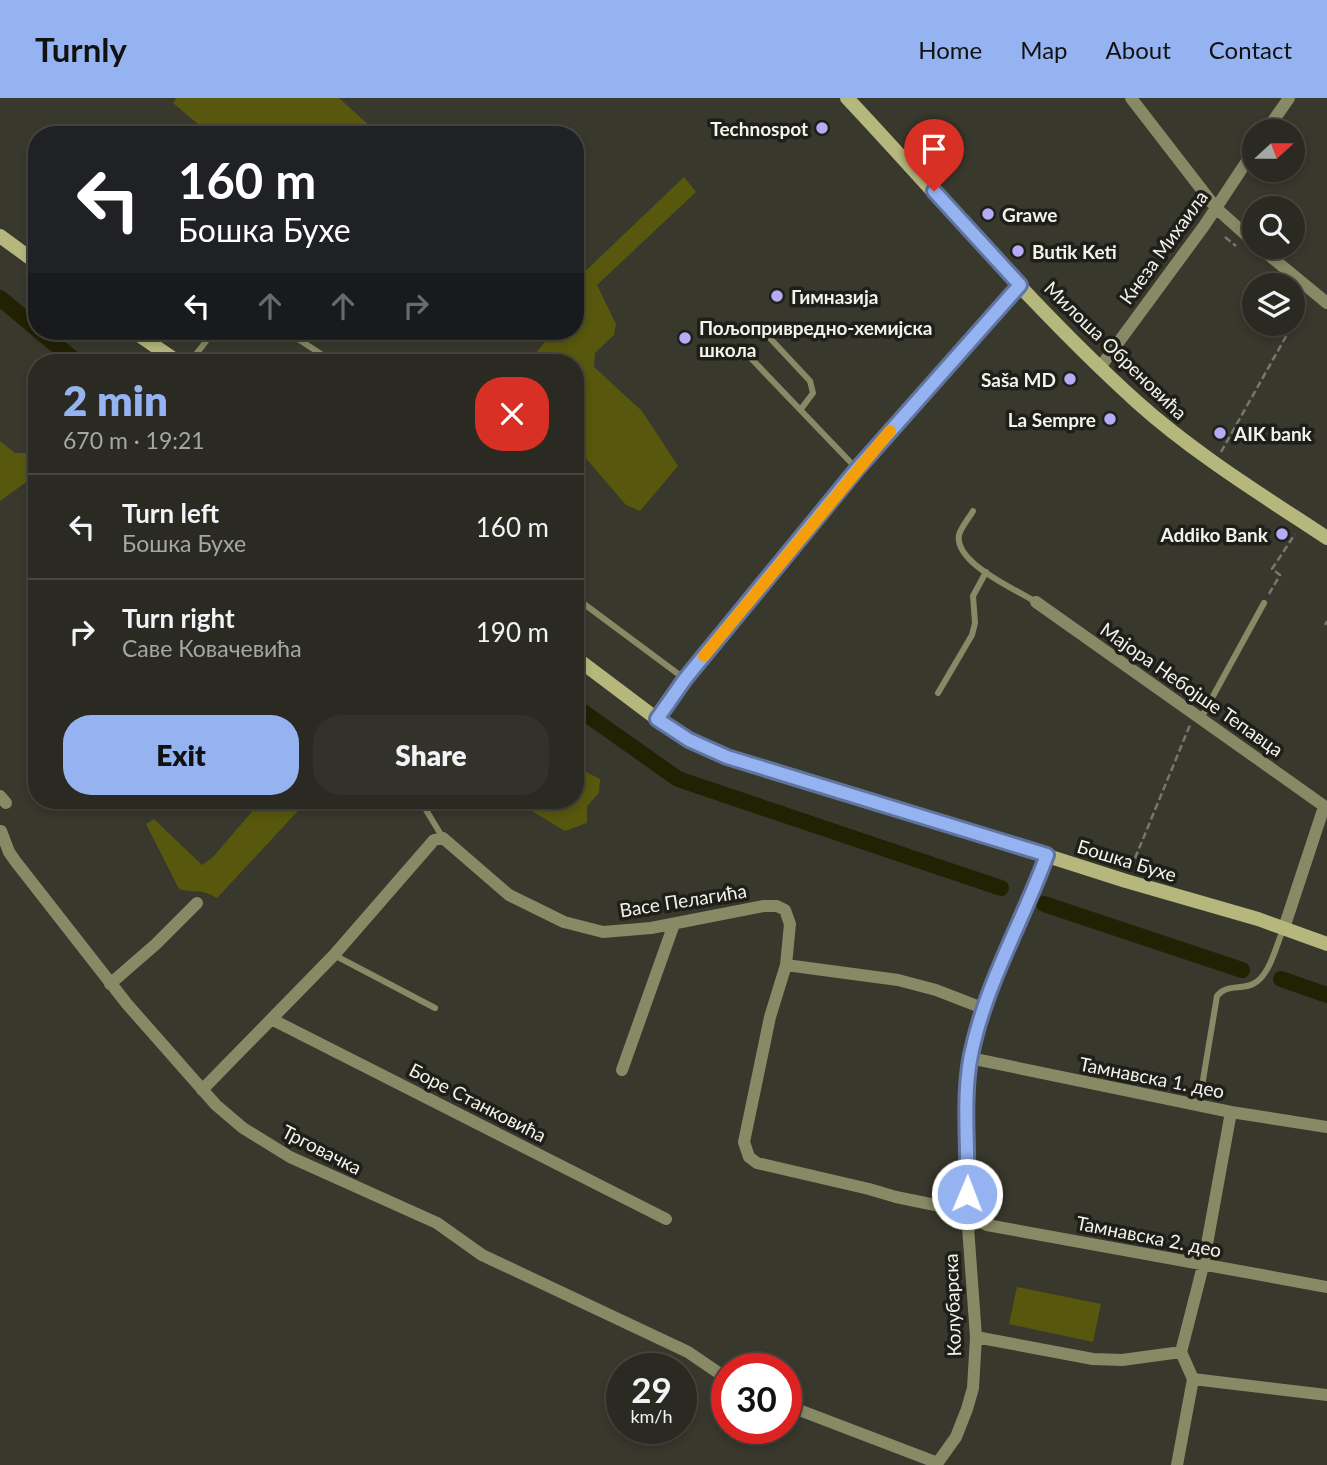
<!DOCTYPE html>
<html lang="en">
<head>
<meta charset="utf-8">
<style>
  :root { --surface:#2a2a22; --page:#32322a; --text:#f1f3f6; --muted:#a5a7a5; --line:#464640; --accent:#95b2f1 }
  body { margin:0; font-family:Lato,sans-serif; background:var(--page); color:var(--text); height:100vh; display:flex; flex-direction:column; font-size:26px; white-space:nowrap }
  * { box-sizing:border-box; margin:0 }
  p { font-size:23px; color:var(--muted) }
  .icon { flex:none; width:38px; height:38px; fill:none; stroke:currentColor; stroke-width:2; stroke-linecap:round; stroke-linejoin:round }
  .map { position:relative; flex:1; overflow:hidden }
  .sheet { position:absolute; left:28px; top:256px; width:556px; height:455px; display:flex; flex-direction:column; background:var(--surface); border-radius:28px; box-shadow:0 4px 10px #0003,0 0 0 2px var(--line) }
  .sheet>* { flex:none }
  .top-card { position:absolute; left:28px; top:28px; width:556px; height:214px; border-radius:28px; box-shadow:0 4px 10px #0003,0 0 0 2px var(--line); background:#202124; color:#fff; overflow:hidden }
  .needle { width:46px; rotate:69deg }
  .fabs { position:absolute; left:1242px; top:21px; display:grid; gap:14px }
  .fabs a { display:grid; place-items:center; width:63px; height:63px; border-radius:50%; background:var(--surface); box-shadow:0 4px 10px #0003,0 0 0 2px var(--line); font-size:35px }
  .speed { position:absolute; left:606px; top:1255px; display:flex; gap:14px; font-size:35px; font-weight:700; text-align:center }
  .speed>* { display:grid; place-content:center; width:91px; height:91px; border-radius:50%; background:var(--surface); box-shadow:0 4px 10px #0003,0 0 0 2px var(--line); line-height:1 }
  .speed small { font-size:18px; font-weight:400 }
  .speed .limit { border:10px solid #d22; background:#fff; color:#111 }
  .pin { position:absolute; display:grid; place-items:center; width:60px; height:60px; color:#fff; margin:-72px -30px; border-radius:50% 50% 50% 0; rotate:-45deg; box-shadow:0 0 7px #0007 }
  .pin .icon { rotate:45deg }
  .me { position:absolute; width:77px; margin:-38px; rotate:1deg; stroke-linejoin:round; filter:drop-shadow(0 0 5px #0008) }
  .turn { display:flex; align-items:center; gap:24px; height:147px; padding:0 35px; font-size:32px }
  .turn .icon { width:91px; height:91px; stroke-width:2.5 }
  .turn b { display:block; font-size:49px; line-height:60px }
  .lanes { display:flex; align-items:center; height:66px; padding:0 35px; background:#0003; justify-content:center; gap:35px; direction:ltr }
  .lanes .off { opacity:.35 }
  .round { display:grid; place-items:center; flex:none; width:74px; height:74px; border-radius:28px; background:var(--page) }
  .overview { display:flex; align-items:center; justify-content:space-between; height:119px; padding:0 35px }
  h1 { font-size:42px; font-weight:800; line-height:52px; color:var(--accent) }
  .button { display:flex; gap:14px; margin-top:auto; padding:14px 35px }
  .button a { flex:1; height:80px; border-radius:28px; background:var(--accent); color:#111; font-size:28px; font-weight:800; line-height:80px; text-align:center }
  .button a+a { background:var(--page); color:var(--text) }
  ul { padding:0; list-style:none }
  li { display:flex; align-items:center; gap:21px; height:105px; padding:0 35px; border-top:2px solid var(--line) }
  li div { flex:1 }
  li b { display:block; font-size:26px }
  li em { font-style:normal }
  header { display:flex; align-items:center; gap:42px; box-sizing:border-box; height:98px; padding:0 35px; background:var(--accent); color:#111 }
  header strong { font-size:33px }
  nav { display:flex; gap:38px; margin-inline-start:auto; font-size:24px }
  .map>svg:first-child { display:block }
  .green { fill:#58570e }
  .lines { fill:none; stroke-linecap:round; stroke-linejoin:round }
  .canal { stroke:#212104; stroke-width:16 }
  .path { stroke:#77776d; stroke-width:2.5; stroke-dasharray:7 3.5; stroke-linecap:butt }
  .lane { stroke:#888965; stroke-width:6 }
  .street { stroke:#888965; stroke-width:12 }
  .secondary { stroke:#b5b77d; stroke-width:14 }
  .route-casing { stroke:#61749d; stroke-width:18 }
  .route { stroke:#95b2f1; stroke-width:12 }
  .slow { stroke:#f59e0b; stroke-width:12 }
  .poi-dot { fill:#b5acf8; stroke:#1f1f1a; stroke-width:2.5 }
  .labels { text-anchor:middle; dominant-baseline:central; stroke-width:7; stroke-linejoin:round; paint-order:stroke }
  .poi-label { font-size:19px; font-weight:bold; fill:#f3f3eb; stroke:#1f1f1a; text-anchor:start }
  .street-label { font-size:19px; fill:#f3f3eb; stroke:#1f1f1a }
</style>
</head>
<body>
<header>
<strong>Turnly</strong>
<nav><a>Home</a><a>Map</a><a>About</a><a>Contact</a></nav>
</header>
<div class="map">
<svg width="1327" height="1367" viewBox="0 0 1327 1367">
  <rect width="100%" height="100%" fill="#38382d"/>
  <path class="green" d="M176 0H339L371 29 374 37H211L173 5Z
    M684 79 696 94 597 187 616 226 614 237 595 255 594 269 642 313 678 368 640 413 626 407 576 349V264H528L554 233H576V182Z
    M0 343 15 355H33L37 351V382L32 380 0 403Z
    M576 669 600 681 599 695 587 708V725L565 733 530 712 523 702H576Z
    M262 702H308L217 800C200 790 196 796 179 791L146 726 154 721 202 767 213 759Z
    M1017 1189 1101 1206 1093 1244 1009 1226Z"/>
  <g class="lines">
    <path class="canal" d="M0 200 37 231
      M39 233 77 264
      M576 609 678 681 1001 790
      M1044 806 1242 872
      M1281 881 1327 897"/>
    <path class="path" d="M1225 139 1236 148
      M1293 225 1306 204
      M1221 354 1293 226
      M1269 496 1280 477 1272 471 1295 436
      M1325 527 1327 523
      M1131 770 1190 627"/>
    <path class="lane" d="M286 233 333 264
      M767 237 810 283 813 295 801 311
      M744 253 857 371
      M190 264 214 233
      M973 413C969 420 961 429 959 437 954 465 1017 492 1036 504
      M576 500 685 581
      M938 595 972 537 975 525 973 498 986 474
      M1201 620 1264 505
      M420 702 443 740
      M334 857 435 910
      M1199 1006 1217 898C1226 886 1241 892 1253 886 1270 878 1276 847 1283 832"/>
    <path class="street" d="M1131 0 1216 110 1255 145
      M1266 33 1289 0
      M1259 149 1327 205
      M1101 268 1204 128 1255 51
      M1036 504 1327 710
      M657 621 685 581 857 371 1020 187
      M0 698 6 705
      M1 733 9 754 16 764 127 906 216 1007 243 1030 290 1059 437 1125 482 1157 688 1254 726 1280
      M1284 830 1324 709
      M786 867 898 882 936 892 985 911
      M110 886 156 846 197 805
      M273 922 666 1121
      M970 960 1231 1014 1327 1029
      M622 972 674 826
      M202 992 334 857 434 742 443 740 509 797 564 824 603 834 651 830 764 808H777L785 812 790 826 786 867 770 919 744 1044 749 1059 757 1065 869 1091 896 1099 940 1108 967 1115 987 1127 1327 1189
      M976 1239 1093 1261 1122 1262 1181 1254
      M1193 1281 1327 1297
      M786 1307 938 1365
      M936 1367 956 1339 967 1311 973 1290 976 1239 967 1115 970 960 978 932 1013 836 1047 757
      M1177 1367 1193 1281 1181 1254 1203 1168 1231 1014"/>
    <path class="secondary" d="M847 0C943 102 1033 210 1137 304 1195 356 1262 397 1327 440
      M0 138 37 165
      M133 233 178 264
      M576 560 657 621 689 642 727 659 957 729 1126 783 1258 821 1327 846"/>
  </g>
  <g class="lines">
    <defs>
      <path id="route" d="M934 93 1020 187 857 371 685 581 657 621 689 642 727 659 1047 757C1023 823 985 887 971 957 962 1002 969 1050 967 1096"/>
    </defs>
    <use href="#route" class="route-casing"/>
    <use href="#route" class="route"/>
    <path class="slow" d="M704 558 890 333"/>
  </g>
  <g class="poi-dot">
    <circle cx="822" cy="30" r="7"/>
    <circle cx="988" cy="116" r="7"/>
    <circle cx="1018" cy="153" r="7"/>
    <circle cx="777" cy="198" r="7"/>
    <circle cx="685" cy="240" r="7"/>
    <circle cx="1070" cy="281" r="7"/>
    <circle cx="1110" cy="321" r="7"/>
    <circle cx="1220" cy="335" r="7"/>
    <circle cx="1282" cy="436" r="7"/>
  </g>
  <g class="labels">
    <g class="poi-label">
      <text x="808" y="30" text-anchor="end">Technospot</text>
      <text x="1002" y="116">Grawe</text>
      <text x="1032" y="153">Butik Keti</text>
      <text x="791" y="198">Гимназија</text>
      <text x="699" y="229">Пољопривредно-хемијска<tspan x="699" dy="22">школа</tspan></text>
      <text x="1056" y="281" text-anchor="end">Saša MD</text>
      <text x="1096" y="321" text-anchor="end">La Sempre</text>
      <text x="1234" y="335">AIK bank</text>
      <text x="1268" y="436" text-anchor="end">Addiko Bank</text>
    </g>
    <g class="street-label">
      <text transform="translate(1163 149) rotate(-54)">Кнеза Михаила</text>
      <text transform="translate(1116 252) rotate(44)">Милоша Обреновића</text>
      <text transform="translate(1192 591) rotate(35)">Мајора Небојше Тепавца</text>
      <text transform="translate(1127 762) rotate(17)">Бошка Бухе</text>
      <text transform="translate(683 802) rotate(-9)">Васе Пелагића</text>
      <text transform="translate(1152 979) rotate(11)">Тамнавска 1. део</text>
      <text transform="translate(478 1004) rotate(27)">Боре Станковића</text>
      <text transform="translate(322 1051) rotate(27)">Трговачка</text>
      <text transform="translate(1149 1138) rotate(11)">Тамнавска 2. део</text>
      <text transform="translate(952 1207) rotate(-92)">Колубарска</text>
    </g>
  </g>
</svg>
<div class="fabs">
<a><svg class="needle" viewBox="-14 -14 28 28"><path d="M0-13l5 13h-10z" fill="#e53935"/><path d="M0 13l5-13h-10z" fill="#a5a7a5"/></svg></a>
<a><svg class="icon" aria-label="search" viewBox="0 0 24 24"><circle cx="10" cy="10" r="6"/><path d="M15 15l6 6"/></svg></a>
<a><svg class="icon" aria-label="layers" viewBox="0 0 24 24"><path d="M12 4l9 5-9 5-9-5zM3 14l9 5 9-5"/></svg></a>
</div>
<div class="speed"><div>29<small>km/h</small></div><div class="limit">30</div></div>
<div class="pin" style="left:934px;top:93px;background:#d93025"><svg class="icon" aria-label="arrive" viewBox="0 0 24 24"><path d="M6 21V4h12l-3 4 3 4H6"/></svg></div>
<svg class="me" style="left:967px;top:1096px" viewBox="-20 -20 40 40"><circle r="17" fill="#95b2f1" stroke="#fff" stroke-width="3"/><path d="M0-11L8 9 0 5-8 9z" fill="#fff"/></svg>
<div class="top-card">
<div class="turn"><svg class="icon" aria-label="left" viewBox="0 0 24 24"><path d="M17 20v-9H6M10 6l-5 5 5 5"/></svg><div><b>160 m</b>Бошка Бухе</div></div>
<div class="lanes"><svg class="icon" aria-label="left" viewBox="0 0 24 24"><path d="M17 20v-9H6M10 6l-5 5 5 5"/></svg><svg class="icon off" aria-label="ahead" viewBox="0 0 24 24"><path d="M12 20V5M6 11l6-6 6 6"/></svg><svg class="icon off" aria-label="ahead" viewBox="0 0 24 24"><path d="M12 20V5M6 11l6-6 6 6"/></svg><svg class="icon off" aria-label="right" viewBox="0 0 24 24"><path d="M7 20v-9h11M14 6l5 5-5 5"/></svg></div>
</div>
<section class="sheet">
<div class="overview"><div><h1>2 min</h1><p>670 m · 19:21</p></div><a class="round" style="background:#d93025;color:#fff"><svg class="icon" aria-label="close" viewBox="0 0 24 24"><path d="M6 6l12 12M18 6L6 18"/></svg></a></div>
<ul>
<li><svg class="icon" aria-label="left" viewBox="0 0 24 24"><path d="M17 20v-9H6M10 6l-5 5 5 5"/></svg><div><b>Turn left</b><p>Бошка Бухе</p></div><em>160 m</em></li>
<li><svg class="icon" aria-label="right" viewBox="0 0 24 24"><path d="M7 20v-9h11M14 6l5 5-5 5"/></svg><div><b>Turn right</b><p>Саве Ковачевића</p></div><em>190 m</em></li>
</ul>
<div class="button"><a>Exit</a><a>Share</a></div>
</section>
</div>
</body>
</html>
